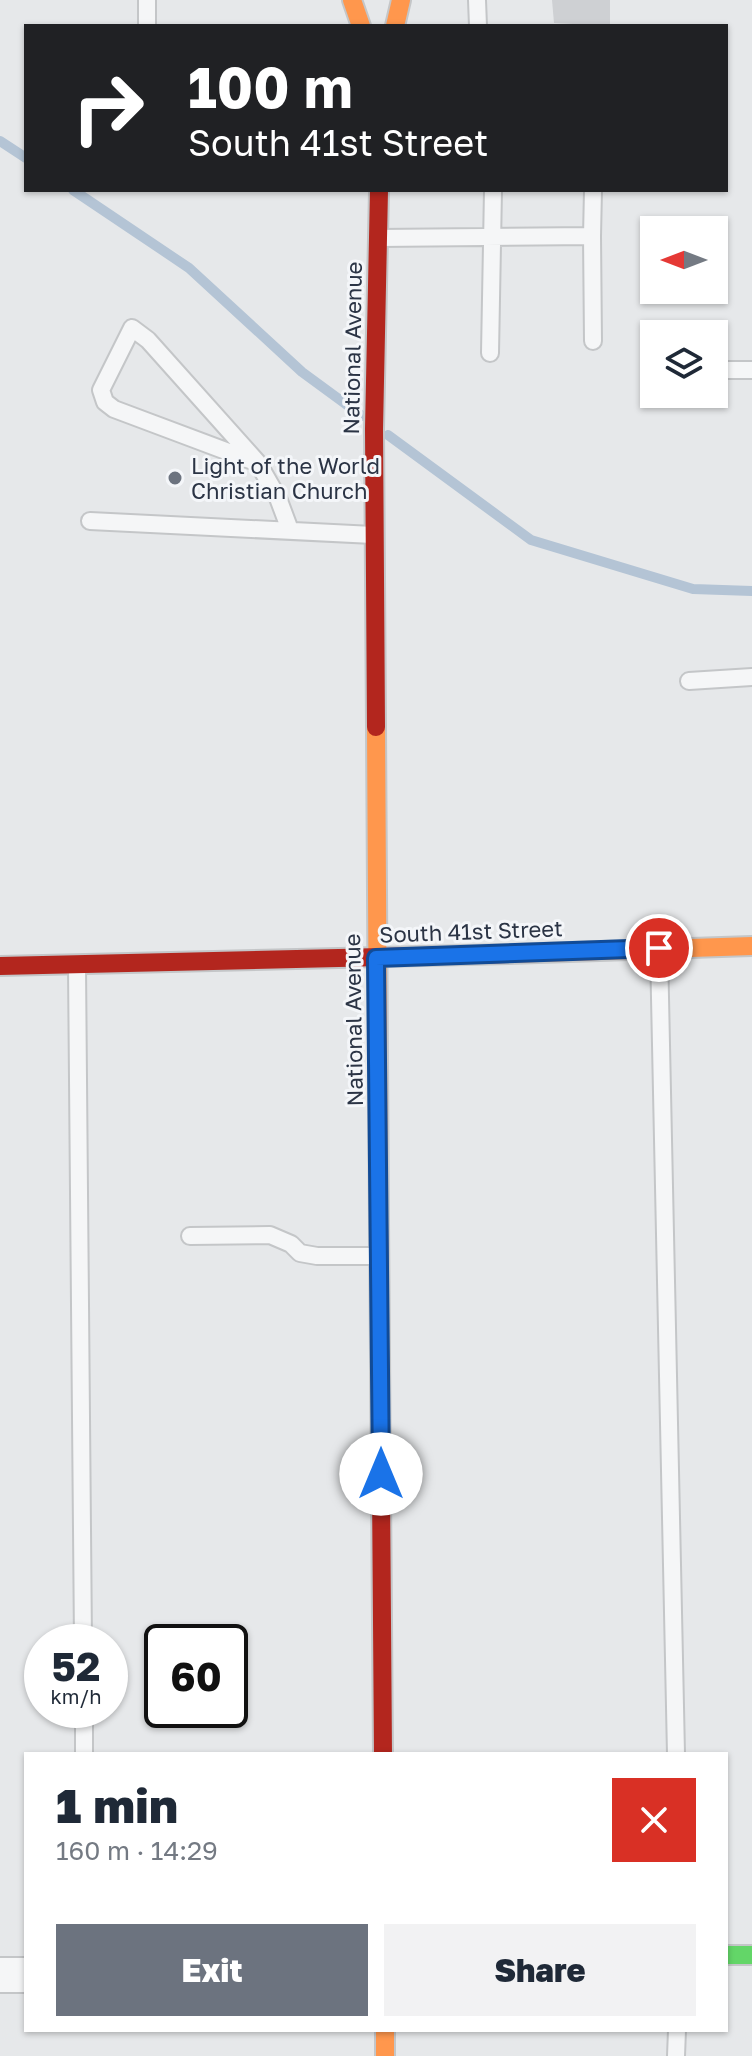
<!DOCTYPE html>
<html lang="en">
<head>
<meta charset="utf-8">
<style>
  :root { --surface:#fff; --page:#f2f2f3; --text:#1f2937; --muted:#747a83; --accent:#6c737f }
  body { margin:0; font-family:"Golos Text",sans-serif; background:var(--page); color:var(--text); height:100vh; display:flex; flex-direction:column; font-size:30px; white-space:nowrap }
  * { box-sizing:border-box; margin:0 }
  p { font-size:26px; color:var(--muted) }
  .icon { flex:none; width:44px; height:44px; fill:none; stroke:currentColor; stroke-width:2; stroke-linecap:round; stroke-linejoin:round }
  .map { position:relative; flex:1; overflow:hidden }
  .side { position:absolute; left:24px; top:1752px; width:704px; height:280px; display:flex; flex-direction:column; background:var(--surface); border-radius:0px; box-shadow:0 2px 6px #0004 }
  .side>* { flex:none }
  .hud { position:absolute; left:24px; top:24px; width:704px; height:168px; border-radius:0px; box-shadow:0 2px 6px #0004; background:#202124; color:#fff; overflow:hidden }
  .needle { width:52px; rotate:270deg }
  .fabs { position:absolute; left:640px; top:216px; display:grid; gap:16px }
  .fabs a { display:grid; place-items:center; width:88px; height:88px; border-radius:0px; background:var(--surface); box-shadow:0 2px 6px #0004; font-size:40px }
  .speed { position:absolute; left:24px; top:1624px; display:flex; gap:16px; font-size:40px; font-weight:700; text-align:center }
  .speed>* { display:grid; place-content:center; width:104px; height:104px; border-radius:50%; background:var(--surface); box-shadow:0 2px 6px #0004; line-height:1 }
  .speed small { font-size:20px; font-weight:400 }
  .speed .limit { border:4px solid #111; border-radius:12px; background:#fff; color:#111 }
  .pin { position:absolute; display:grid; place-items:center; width:68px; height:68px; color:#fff; margin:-34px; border:4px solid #fff; border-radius:50%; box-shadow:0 2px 8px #0007 }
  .me { position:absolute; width:88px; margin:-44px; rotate:0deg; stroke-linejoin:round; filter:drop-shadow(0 0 6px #0008) }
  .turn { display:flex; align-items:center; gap:28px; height:168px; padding:0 32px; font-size:36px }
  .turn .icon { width:104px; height:104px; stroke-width:2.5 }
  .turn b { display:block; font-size:56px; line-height:68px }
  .round { display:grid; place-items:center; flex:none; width:84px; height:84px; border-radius:0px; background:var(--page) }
  .head { display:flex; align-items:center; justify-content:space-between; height:136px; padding:0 32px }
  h1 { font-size:48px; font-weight:800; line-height:60px }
  .cta { display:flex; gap:16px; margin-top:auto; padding:16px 32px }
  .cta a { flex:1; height:92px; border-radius:0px; background:var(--accent); color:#fff; font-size:32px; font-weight:800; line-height:92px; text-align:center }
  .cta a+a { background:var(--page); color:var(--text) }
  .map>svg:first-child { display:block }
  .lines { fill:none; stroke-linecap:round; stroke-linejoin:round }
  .stream { stroke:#b4c4d5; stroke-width:10 }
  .building { fill:#ced0d3 }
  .lane-casing { stroke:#c4c6c8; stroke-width:20 }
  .street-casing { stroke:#c4c6c8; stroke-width:38 }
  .fast-casing { stroke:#c4c6c8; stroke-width:22 }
  .slow-casing { stroke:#c4c6c8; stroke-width:22 }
  .jam-casing { stroke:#c4c6c8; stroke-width:22 }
  .lane { stroke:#f5f6f7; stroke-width:16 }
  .street { stroke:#f5f6f7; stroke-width:34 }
  .fast { stroke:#63d668; stroke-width:18 }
  .slow { stroke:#ff974d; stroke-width:18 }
  .jam { stroke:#b3261e; stroke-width:18 }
  .route-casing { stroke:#114b97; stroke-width:20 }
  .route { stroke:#1a73e8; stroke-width:14 }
  .poi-dot { fill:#6c737f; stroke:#f4f6f9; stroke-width:3 }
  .labels { text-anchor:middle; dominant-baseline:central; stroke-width:6; stroke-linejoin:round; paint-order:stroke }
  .street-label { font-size:22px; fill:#2b3445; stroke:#f4f6f9 }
  .poi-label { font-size:22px; fill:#2b3445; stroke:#f4f6f9; text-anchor:start }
</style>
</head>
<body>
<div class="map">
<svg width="752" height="2056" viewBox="0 0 752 2056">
  <rect width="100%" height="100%" fill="#e6e8ea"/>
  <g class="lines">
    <path class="stream" d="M0 141 26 158
      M73 190 189 268 302 372 362 416
      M388 435 531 540 693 589 752 591"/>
  </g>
  <path class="building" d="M552 0H610V26L554 23Z"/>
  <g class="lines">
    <defs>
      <path id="lane" d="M477 0 478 26
        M147 26V0
        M592 236 593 190
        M379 238 592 236 593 341
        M490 353 493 190
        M714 370H752
        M258 463 148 340 132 328 101 390 105 402 114 409 258 463 278 498 290 530
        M90 521 373 535
        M689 681 752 677
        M659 950 676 1754
        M77 967 83 1642
        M190 1236 270 1235 291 1244 300 1253 317 1256H377
        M84 1710V1754
        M676 2056 677 2030"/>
      <path id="street" d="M0 1975H26"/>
      <path id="fast" d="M726 1955H752"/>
      <path id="slow" d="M352 0 361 26
        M395 26 401 0
        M376 727 379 1222
        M508 954 752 946
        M385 2030V2056"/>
      <path id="jam" d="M376 727 374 429 379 190
        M0 966 508 954
        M379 1222 383 1754"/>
    </defs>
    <use href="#lane" class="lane-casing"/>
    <use href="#street" class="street-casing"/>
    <use href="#fast" class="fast-casing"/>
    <use href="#slow" class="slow-casing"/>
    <use href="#jam" class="jam-casing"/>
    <use href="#lane" class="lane"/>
    <use href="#street" class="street"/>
    <use href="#fast" class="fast"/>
    <use href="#slow" class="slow"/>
    <use href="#jam" class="jam"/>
  </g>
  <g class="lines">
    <defs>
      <path id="route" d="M381 1474 376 958 659 948"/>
    </defs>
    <use href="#route" class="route-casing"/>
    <use href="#route" class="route"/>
  </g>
  <circle class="poi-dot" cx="175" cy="478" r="8"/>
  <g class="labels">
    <g class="street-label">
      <text transform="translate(352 348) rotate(-89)">National Avenue</text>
      <text transform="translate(471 931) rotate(-2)">South 41st Street</text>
      <text transform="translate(353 1020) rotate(-91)">National Avenue</text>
    </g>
    <g class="poi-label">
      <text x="191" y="465">Light of the World<tspan x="191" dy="25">Christian Church</tspan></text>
    </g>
  </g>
</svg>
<div class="fabs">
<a><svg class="needle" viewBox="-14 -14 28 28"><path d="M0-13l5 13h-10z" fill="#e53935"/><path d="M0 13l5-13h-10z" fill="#747a83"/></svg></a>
<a><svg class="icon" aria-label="layers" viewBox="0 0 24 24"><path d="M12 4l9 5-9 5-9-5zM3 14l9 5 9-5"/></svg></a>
</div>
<div class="speed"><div>52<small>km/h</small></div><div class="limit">60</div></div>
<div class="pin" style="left:659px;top:948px;background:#d93025"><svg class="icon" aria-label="arrive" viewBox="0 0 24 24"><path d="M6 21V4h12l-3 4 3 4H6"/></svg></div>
<svg class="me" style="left:381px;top:1474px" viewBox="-20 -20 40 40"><circle r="19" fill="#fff"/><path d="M0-13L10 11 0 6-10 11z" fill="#1a73e8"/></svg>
<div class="hud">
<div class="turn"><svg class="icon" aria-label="right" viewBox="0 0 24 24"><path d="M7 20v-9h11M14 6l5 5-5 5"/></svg><div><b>100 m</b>South 41st Street</div></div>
</div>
<section class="side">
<div class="head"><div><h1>1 min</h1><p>160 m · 14:29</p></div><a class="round" style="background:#d93025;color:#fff"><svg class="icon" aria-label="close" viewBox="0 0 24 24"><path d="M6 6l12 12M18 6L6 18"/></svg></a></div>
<div class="cta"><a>Exit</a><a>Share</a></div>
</section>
</div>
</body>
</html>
